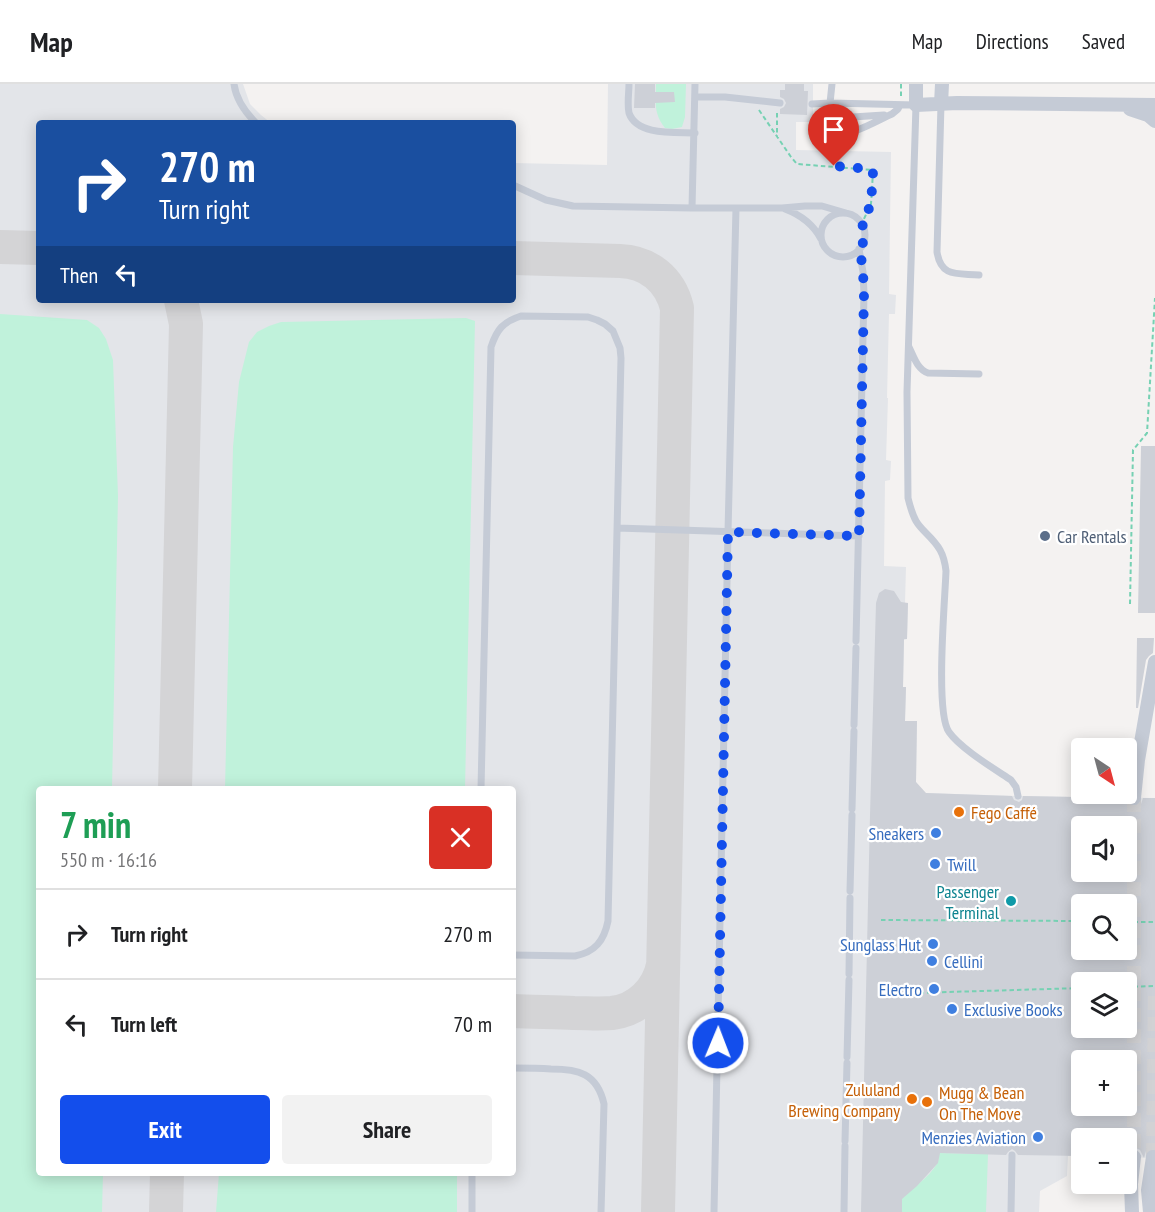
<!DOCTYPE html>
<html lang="en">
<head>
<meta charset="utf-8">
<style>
  :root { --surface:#fff; --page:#f2f2f2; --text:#202124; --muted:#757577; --line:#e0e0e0; --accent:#134eec }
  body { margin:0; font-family:"PT Sans Narrow",sans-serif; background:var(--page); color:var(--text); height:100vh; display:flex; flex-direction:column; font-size:22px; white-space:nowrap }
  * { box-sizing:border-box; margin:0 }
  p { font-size:20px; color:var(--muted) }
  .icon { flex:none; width:33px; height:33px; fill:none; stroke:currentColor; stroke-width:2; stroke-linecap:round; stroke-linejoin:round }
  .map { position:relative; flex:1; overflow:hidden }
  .side { position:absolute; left:36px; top:702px; width:480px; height:390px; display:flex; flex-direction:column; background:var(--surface); border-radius:6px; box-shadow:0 3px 15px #0003 }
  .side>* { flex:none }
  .banner { position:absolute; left:36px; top:36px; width:480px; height:183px; border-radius:6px; box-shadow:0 3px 15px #0003; background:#1a4fa0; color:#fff; overflow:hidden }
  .needle { width:39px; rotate:144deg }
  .buttons { position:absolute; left:1071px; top:654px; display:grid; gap:12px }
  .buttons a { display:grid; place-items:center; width:66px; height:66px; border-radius:6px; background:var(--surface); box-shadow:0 3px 15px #0003; font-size:30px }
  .pin { position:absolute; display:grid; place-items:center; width:51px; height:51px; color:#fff; margin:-62px -26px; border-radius:50% 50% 50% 0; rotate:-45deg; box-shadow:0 0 6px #0007 }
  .pin .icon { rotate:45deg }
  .me { position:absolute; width:66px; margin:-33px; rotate:1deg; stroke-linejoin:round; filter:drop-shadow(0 0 4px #0008) }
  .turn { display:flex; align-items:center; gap:21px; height:126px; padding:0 24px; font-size:27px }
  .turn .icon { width:78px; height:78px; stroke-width:2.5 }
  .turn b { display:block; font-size:42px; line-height:51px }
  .then { display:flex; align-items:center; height:57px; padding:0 24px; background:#0003; gap:12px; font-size:22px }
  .round { display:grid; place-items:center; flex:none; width:63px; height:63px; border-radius:6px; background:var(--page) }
  .summary { display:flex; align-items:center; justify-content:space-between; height:102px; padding:0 24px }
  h1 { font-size:36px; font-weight:700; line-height:45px; color:#1e9e55 }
  .action { display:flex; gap:12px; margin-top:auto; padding:12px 24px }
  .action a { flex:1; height:69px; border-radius:6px; background:var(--accent); color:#fff; font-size:24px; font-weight:700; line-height:69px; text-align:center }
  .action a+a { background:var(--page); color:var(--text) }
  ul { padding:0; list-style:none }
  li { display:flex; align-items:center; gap:18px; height:90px; padding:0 24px; border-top:2px solid var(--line) }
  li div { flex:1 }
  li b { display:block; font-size:22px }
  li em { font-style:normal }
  header { display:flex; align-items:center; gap:36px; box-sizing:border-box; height:84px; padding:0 30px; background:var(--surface); border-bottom:2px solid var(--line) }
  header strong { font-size:28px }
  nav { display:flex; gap:33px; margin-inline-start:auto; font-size:21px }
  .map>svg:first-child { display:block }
  .airport { fill:#e3e5e9; fill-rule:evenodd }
  .green { fill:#c0f2db }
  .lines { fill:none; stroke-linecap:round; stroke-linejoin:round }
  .taxiway { stroke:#d4d4d6; stroke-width:34 }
  .building { fill:#cdd0d7; fill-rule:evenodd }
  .street-tunnel { stroke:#d2d2d4; stroke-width:14; stroke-dasharray:14 7; stroke-linecap:butt }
  .path { stroke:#76d1b3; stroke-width:2; stroke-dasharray:4.5 3; stroke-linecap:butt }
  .lane { stroke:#c5cbd6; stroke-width:7 }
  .street { stroke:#c5cbd6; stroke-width:14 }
  .route { stroke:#134eec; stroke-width:10; stroke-dasharray:0 18 }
  .service-dot { fill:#5c6f8a; stroke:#fff; stroke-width:2 }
  .food-dot { fill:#e8710a; stroke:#fff; stroke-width:2 }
  .shop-dot { fill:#3f7fe0; stroke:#fff; stroke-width:2 }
  .culture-dot { fill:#0f9aa8; stroke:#fff; stroke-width:2 }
  .labels { text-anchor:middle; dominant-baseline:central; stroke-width:4.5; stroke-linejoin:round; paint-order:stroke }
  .service-label { font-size:18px; fill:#4e5e75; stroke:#fff; text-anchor:start }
  .food-label { font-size:18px; fill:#c56008; stroke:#fff; text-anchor:start }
  .shop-label { font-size:18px; fill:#366cbe; stroke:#fff; text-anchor:end }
  .culture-label { font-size:18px; fill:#0d838f; stroke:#fff; text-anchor:end }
</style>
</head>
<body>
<header>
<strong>Map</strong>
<nav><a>Map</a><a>Directions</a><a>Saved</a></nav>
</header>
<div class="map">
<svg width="1155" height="1128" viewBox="0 0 1155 1128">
  <rect width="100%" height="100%" fill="#f4f2f1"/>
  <path class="airport" d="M0 0H243L250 20 261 31 271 39H39V216H513V79L607 81 608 0H813V38H796V66L891 68 889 210 896 211 895 230H889L887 314H888L886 376 891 377 890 396 885 397 884 482 906 483 905 519H908L907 555 904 556 903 603H906L905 637H917L916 698 922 709 1018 712 1155 714V1074L1127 1073 1126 1054H1082L1081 1072H1068L1067 1092 1040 1107 1039 1128H0ZM39 705H513V1089H39ZM1082 742H1126V788H1082ZM1082 820H1126V866H1082ZM1082 898H1126V944H1082ZM1082 976H1126V1022H1082Z"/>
  <path class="green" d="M656 0H686L685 33 682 43 672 45 665 44C653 29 656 18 656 0Z
    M0 230 87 236 99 244 106 255 113 276 118 412 112 705H39V1089H103L102 1128H0Z
    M466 234 475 237 465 705H225L233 363 239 298 249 258 257 248 269 242 281 238Z
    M937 1069 988 1070 986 1128H902V1113C913 1104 937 1088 939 1073Z
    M219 1089H457V1128H216Z"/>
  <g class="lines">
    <path class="taxiway" d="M0 163 39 164
      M513 174 620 177C648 178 670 195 677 224L658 1128
      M175 705 186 240 181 216
      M513 927C533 928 554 928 574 929 587 929 600 930 612 929 638 926 658 906 663 881
      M166 1128 167 1089"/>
  </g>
  <path class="building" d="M635 0H655V8H674L675 18 655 19V24H634Z
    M785 0H804V7H808L807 31 780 30V25L784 23 786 19 784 15 780 13V6H785Z
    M1141 362H1155V529H1138Z
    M885 505 894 507 901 518 908 519 907 555H904L903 603H906L905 637H917L916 698 926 709 1012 712 1014 716 1019 718 1022 716 1023 712 1125 714 1128 721 1134 723 1141 720 1143 714H1155V1064H1150L1146 1067 1144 1074 1140 1066 1136 1064 1131 1065 1126 1068V1054H1082V1072L1018 1071 1015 1067 1012 1065 1008 1068 1006 1071 940 1069 938 1079 917 1102 902 1115V1128H861L870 731 876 519 879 509ZM1082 742H1126V788H1082ZM1082 820H1126V866H1082ZM1082 898H1126V944H1082ZM1082 976H1126V1022H1082Z
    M1137 554H1154L1153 569 1149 572 1146 576 1138 624H1136Z"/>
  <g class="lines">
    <path class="street-tunnel" d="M1134 714V1073
      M1153 1073 1155 911"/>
    <path class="path" d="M901 12V0
      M759 26 791 73 797 80 872 86 873 88 871 120 862 139
      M777 29V53
      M1130 520 1133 366 1147 349 1155 214
      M881 836 1082 837
      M1126 838H1155
      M1126 903 1155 902
      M882 910 1082 904"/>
    <path class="lane" d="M234 0C236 16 245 28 256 39
      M629 0C629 9 627 20 629 29 637 52 676 48 695 49
      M832 0 830 19 837 34 884 31
      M695 13H725L780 19
      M812 20 830 19 916 21 907 308 908 414C910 422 912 430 916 437 919 442 922 445 926 449 939 462 944 469 946 487 945 516 935 629 949 648 960 664 993 684 1011 696L1016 703 1018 712
      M941 20 937 168C941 194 958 189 979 191
      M837 34 833 35 830 40 832 48C846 56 878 36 892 30L898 25 900 21
      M513 101 546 116 573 122 692 124H782L805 122H822L846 129
      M692 124 695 0
      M785 125C801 131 813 140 821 155
      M821 151a22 22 0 1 1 44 0a22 22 0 1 1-44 0Z
      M909 263C914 273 917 285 928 289L979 290
      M617 444 859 452
      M856 557 864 210 863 188 859 165
      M854 641 856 564
      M481 705 491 263C497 245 503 238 521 232L588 233 597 236 605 240 613 247 620 264 621 274 608 837C604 857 595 868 575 872L513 871
      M852 725 854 647
      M850 807 852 731
      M849 890 850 814
      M847 973 849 896
      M513 984C526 984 538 984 551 985 578 985 597 989 604 1020L601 1128
      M845 1057 847 979
      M472 1128V1089
      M714 1128 728 448 736 124
      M844 1128 845 1062
      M1011 1128 1012 1071"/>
    <path class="street" d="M916 0V21L957 19 1155 21
      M941 20 942 0
      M1130 25 1148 31 1155 37
      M1134 714 1138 676 1155 578
      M1132 1128 1131 1100 1134 1073
      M1150 1128 1148 1106 1153 1073"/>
  </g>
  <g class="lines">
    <path class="route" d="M718 959 728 448 859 452 864 210 863 188 860 165C865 156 866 149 862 140L871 120 873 88 870 85 834 82"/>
  </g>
  <circle class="service-dot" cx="1045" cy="452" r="6"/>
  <g class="food-dot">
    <circle cx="959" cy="728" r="6"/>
    <circle cx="912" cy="1015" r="6"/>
    <circle cx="927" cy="1018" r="6"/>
  </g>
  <g class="shop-dot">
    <circle cx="936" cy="749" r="6"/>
    <circle cx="935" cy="780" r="6"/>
    <circle cx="933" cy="860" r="6"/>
    <circle cx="932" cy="877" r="6"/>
    <circle cx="934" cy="905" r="6"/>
    <circle cx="952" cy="925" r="6"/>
    <circle cx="1038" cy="1053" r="6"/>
  </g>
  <circle class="culture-dot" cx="1011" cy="817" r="6"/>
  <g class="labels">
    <g class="service-label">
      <text x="1057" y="452">Car Rentals</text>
    </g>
    <g class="food-label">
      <text x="971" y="728">Fego Caffé</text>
      <text x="900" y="1005" text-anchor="end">Zululand<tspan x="900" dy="21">Brewing Company</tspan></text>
      <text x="939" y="1008">Mugg &amp; Bean<tspan x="939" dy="21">On The Move</tspan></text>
    </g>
    <g class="shop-label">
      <text x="924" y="749">Sneakers</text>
      <text x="947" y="780" text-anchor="start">Twill</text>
      <text x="921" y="860">Sunglass Hut</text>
      <text x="944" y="877" text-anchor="start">Cellini</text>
      <text x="922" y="905">Electro</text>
      <text x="964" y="925" text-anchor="start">Exclusive Books</text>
      <text x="1026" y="1053">Menzies Aviation</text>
    </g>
    <g class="culture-label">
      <text x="999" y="807">Passenger<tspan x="999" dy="21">Terminal</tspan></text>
    </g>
  </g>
</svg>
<div class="buttons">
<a><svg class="needle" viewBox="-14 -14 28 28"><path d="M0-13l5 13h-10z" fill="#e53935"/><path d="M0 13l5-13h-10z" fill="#757577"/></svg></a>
<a><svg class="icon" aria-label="sound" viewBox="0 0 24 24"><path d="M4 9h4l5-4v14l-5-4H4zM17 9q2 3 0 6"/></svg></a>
<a><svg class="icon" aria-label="search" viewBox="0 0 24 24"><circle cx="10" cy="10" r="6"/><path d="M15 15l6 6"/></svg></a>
<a><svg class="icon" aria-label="layers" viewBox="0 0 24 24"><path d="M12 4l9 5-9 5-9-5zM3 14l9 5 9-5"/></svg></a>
<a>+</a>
<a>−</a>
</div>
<div class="pin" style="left:834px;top:82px;background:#d93025"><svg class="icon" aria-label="arrive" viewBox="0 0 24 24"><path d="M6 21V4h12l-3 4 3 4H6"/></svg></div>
<svg class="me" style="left:718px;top:959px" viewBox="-20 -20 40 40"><circle r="17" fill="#134eec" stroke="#fff" stroke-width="3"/><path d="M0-11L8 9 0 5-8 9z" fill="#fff"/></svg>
<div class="banner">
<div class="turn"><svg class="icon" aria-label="right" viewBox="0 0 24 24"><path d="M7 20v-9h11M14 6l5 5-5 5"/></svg><div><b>270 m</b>Turn right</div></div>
<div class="then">Then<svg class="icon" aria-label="left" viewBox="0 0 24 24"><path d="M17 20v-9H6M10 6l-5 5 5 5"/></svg></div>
</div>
<section class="side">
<div class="summary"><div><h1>7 min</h1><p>550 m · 16:16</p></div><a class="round" style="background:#d93025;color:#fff"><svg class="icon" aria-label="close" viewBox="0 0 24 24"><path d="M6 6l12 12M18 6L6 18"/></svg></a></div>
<ul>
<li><svg class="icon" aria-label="right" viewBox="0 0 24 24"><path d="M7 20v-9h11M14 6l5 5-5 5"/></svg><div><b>Turn right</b></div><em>270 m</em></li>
<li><svg class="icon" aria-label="left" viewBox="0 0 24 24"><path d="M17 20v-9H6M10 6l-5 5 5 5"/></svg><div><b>Turn left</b></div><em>70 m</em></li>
</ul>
<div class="action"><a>Exit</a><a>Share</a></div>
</section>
</div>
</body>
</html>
